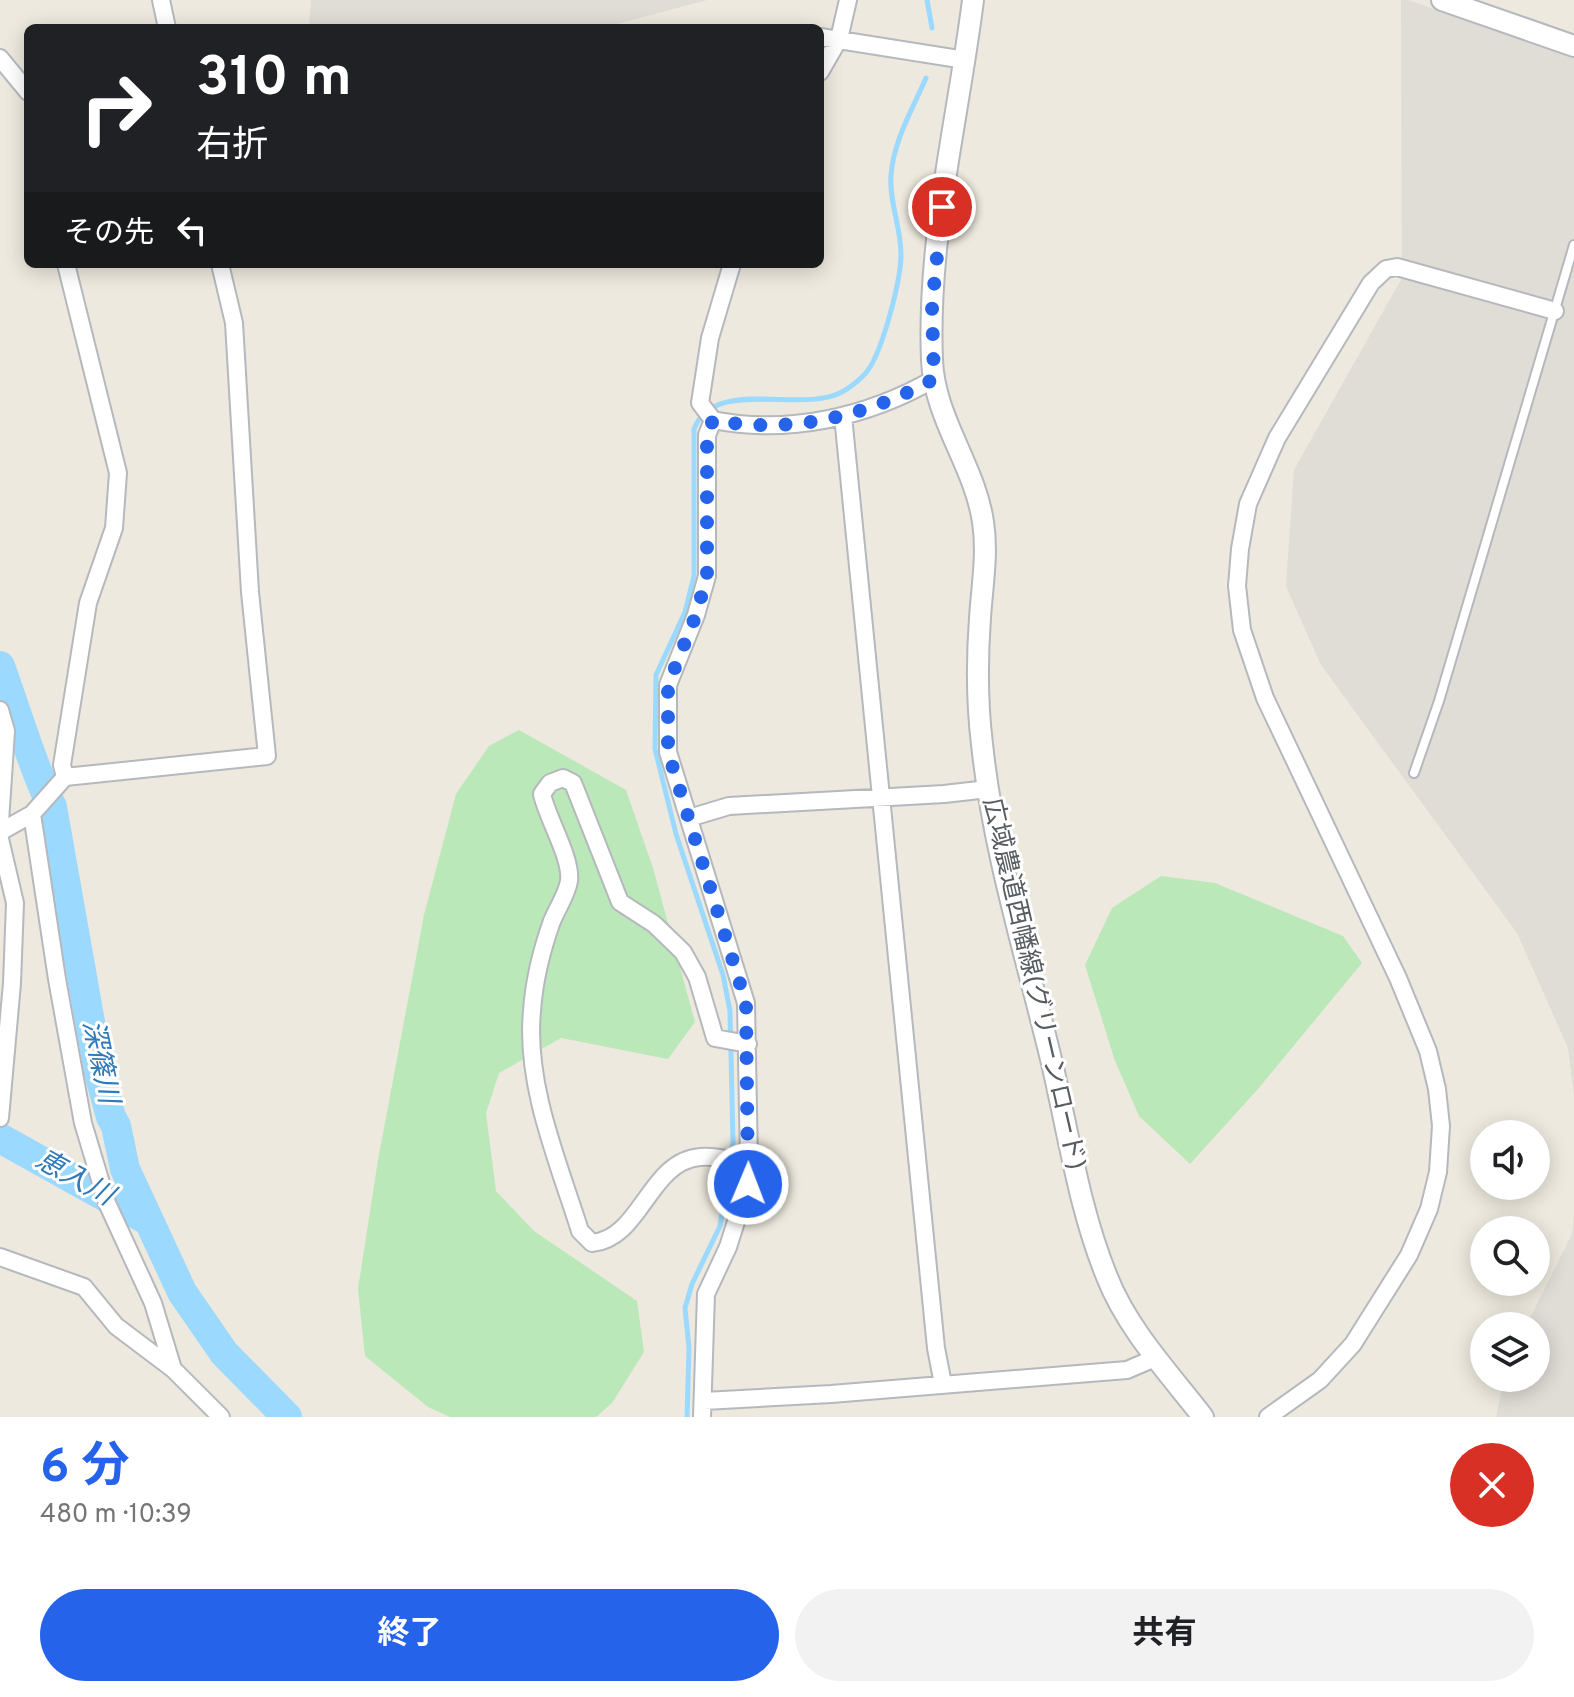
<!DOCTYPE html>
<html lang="ja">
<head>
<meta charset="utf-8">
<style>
  :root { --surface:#fff; --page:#f2f2f2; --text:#202124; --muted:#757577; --accent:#2563eb }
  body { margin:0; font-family:Overpass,"Noto Sans JP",sans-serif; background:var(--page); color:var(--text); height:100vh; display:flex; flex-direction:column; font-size:30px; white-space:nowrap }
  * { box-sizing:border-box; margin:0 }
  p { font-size:26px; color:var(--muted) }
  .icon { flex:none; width:44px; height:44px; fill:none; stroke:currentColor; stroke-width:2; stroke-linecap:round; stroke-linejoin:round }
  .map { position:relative; height:1417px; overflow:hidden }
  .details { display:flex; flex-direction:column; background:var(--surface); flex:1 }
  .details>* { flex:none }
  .banner { position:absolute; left:24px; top:24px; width:800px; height:244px; border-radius:12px; box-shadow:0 4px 20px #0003; background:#202124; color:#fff; overflow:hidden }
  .buttons { position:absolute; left:1470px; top:1120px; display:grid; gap:16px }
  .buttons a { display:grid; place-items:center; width:80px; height:80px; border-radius:50%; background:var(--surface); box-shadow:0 4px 20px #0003; font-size:40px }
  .pin { position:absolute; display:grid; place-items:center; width:68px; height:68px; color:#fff; margin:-34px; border:4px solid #fff; border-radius:50%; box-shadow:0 2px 8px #0007 }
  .me { position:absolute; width:88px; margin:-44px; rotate:1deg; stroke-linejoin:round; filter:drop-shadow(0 0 6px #0008) }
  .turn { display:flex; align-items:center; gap:28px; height:168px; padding:0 40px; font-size:36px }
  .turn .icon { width:104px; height:104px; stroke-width:2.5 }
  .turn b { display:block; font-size:56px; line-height:68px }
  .then { display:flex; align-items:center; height:76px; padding:0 40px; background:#0003; gap:16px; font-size:30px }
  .round { display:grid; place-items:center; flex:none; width:84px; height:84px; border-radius:42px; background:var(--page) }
  .overview { display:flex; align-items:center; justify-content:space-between; height:136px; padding:0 40px }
  h1 { font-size:48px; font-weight:700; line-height:60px; color:var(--accent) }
  .button { display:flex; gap:16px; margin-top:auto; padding:16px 40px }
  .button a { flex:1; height:92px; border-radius:48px; background:var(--accent); color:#fff; font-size:32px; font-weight:700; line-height:92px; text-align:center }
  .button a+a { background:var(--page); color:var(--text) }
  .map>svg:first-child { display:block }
  .industrial { fill:#e0dcd6 }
  .green { fill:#bae8b8 }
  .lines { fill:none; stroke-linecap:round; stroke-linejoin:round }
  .stream { stroke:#9cd9ff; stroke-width:5 }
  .river { stroke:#9cd9ff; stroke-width:30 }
  .service-casing { stroke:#b5b8bd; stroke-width:12 }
  .minor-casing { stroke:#b5b8bd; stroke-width:20 }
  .tertiary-casing { stroke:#b5b8bd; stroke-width:24 }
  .service { stroke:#fff; stroke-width:8 }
  .minor { stroke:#fff; stroke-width:16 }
  .tertiary { stroke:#fff; stroke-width:20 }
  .route { stroke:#2563eb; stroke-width:14; stroke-dasharray:0 25.2 }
  .labels { text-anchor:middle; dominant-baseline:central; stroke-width:6; stroke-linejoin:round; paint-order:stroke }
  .street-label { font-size:26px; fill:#585d62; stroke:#fff }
  .water-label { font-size:28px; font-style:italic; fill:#307aba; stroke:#fff }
</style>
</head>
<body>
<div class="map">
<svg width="1574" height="1417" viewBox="0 0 1574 1417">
  <rect width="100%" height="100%" fill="#ede9de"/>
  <path class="industrial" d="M311 0H707L602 28H309Z
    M1401 0H1408L1574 57V1096L1568 1048 1517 933 1321 665 1286 586 1294 470 1402 278Z
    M1574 1214V1417H1496L1504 1378H1536V1326H1526L1572 1234Z"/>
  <path class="green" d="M519 730 626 790 653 868 695 1022 668 1059 561 1038 499 1073 486 1113 496 1191 534 1231 637 1301 644 1352 612 1403 596 1417H450L428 1407 365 1356 358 1289 378 1160 424 915 456 794 489 746Z
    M1161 876 1215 883 1343 936 1362 963 1258 1089 1190 1164 1139 1116 1115 1061 1085 965 1112 908Z"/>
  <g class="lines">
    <path class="stream" d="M927 0 932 28
      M687 1417 689 1348 685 1308 692 1284 720 1226 733 1143 730 1011 723 975 676 834 655 749 656 675 685 612 694 576V429C714 377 799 413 840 393 848 389 858 381 864 375 882 357 901 279 901 254 901 227 889 202 891 175 893 142 913 108 926 78"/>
    <path class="river" d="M0 666C17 713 31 762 52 807L99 1073 111 1117 116 1126 125 1169 182 1292 224 1353 287 1417
      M0 1138 147 1220"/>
    <defs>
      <path id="service" d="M1414 773 1439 701 1574 245"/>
      <path id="minor" d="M161 0 167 28
        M820 37 965 60
        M0 58 28 92
        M820 72 839 39 848 0
        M732 264 710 338 700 403 713 420C788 435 868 417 934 379
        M843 416 936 1348 943 1384
        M0 710 6 731 0 822
        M65 777 62 765 88 603 114 528 118 473 66 264
        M32 814 57 979 83 1123 107 1203 153 1303 173 1369
        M689 818 729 806 944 794 988 789
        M0 832 32 814 65 777 267 756 250 592 234 323 220 264
        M0 839 15 903 12 983 0 1118
        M748 1044 715 1038 697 977 683 952 654 924 620 902 573 783 563 778 550 783 542 794C547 818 572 858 569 881 567 894 557 909 552 921 542 949 534 981 532 1011 525 1085 558 1161 580 1231L592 1243C641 1239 649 1161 700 1157 715 1155 734 1161 749 1163
        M0 1257 84 1287 116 1326 173 1369 221 1417
        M704 1401 831 1394 1127 1370 1155 1358
        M702 1417 706 1294 728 1247 748 1184 749 1163 746 1003 668 752V685L696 615 707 576V435L713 420
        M1268 1417 1320 1380 1353 1344 1409 1255 1429 1209 1438 1172 1441 1126 1437 1089 1428 1051 1398 978 1265 698 1242 630 1237 586 1240 549 1248 504 1277 438 1371 283 1386 269 1397 267 1555 311"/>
      <path id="tertiary" d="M973 0C958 120 927 239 932 360 934 418 975 466 983 522 988 554 982 586 980 618 977 659 977 703 982 744 993 850 1025 952 1050 1055 1068 1129 1078 1206 1107 1277 1128 1330 1169 1373 1203 1417
        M1442 0 1574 46"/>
    </defs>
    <use href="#service" class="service-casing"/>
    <use href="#minor" class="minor-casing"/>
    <use href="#tertiary" class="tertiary-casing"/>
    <use href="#service" class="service"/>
    <use href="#minor" class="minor"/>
    <use href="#tertiary" class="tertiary"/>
  </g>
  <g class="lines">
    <path class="route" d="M748 1184 746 1003 668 752V685L696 615 707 576V435L713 420C789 435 868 416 934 379L932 306 942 207"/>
  </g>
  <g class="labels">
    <g class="street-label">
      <text transform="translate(1033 984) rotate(77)">広域農道西幡線(グリーンロード)</text>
    </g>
    <g class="water-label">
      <text transform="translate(99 1062) rotate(78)">深篠川</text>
      <text transform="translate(74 1179) rotate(29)">恵入川</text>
    </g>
  </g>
</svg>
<div class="buttons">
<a><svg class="icon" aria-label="sound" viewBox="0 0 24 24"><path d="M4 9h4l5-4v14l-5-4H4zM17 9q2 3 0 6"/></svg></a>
<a><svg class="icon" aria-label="search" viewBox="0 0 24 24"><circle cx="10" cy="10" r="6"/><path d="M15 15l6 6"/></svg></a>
<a><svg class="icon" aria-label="layers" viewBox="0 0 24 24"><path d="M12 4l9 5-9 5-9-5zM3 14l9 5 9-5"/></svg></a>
</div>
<div class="pin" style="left:942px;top:207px;background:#d93025"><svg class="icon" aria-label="arrive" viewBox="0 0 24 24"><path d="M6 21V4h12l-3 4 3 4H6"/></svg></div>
<svg class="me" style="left:748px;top:1184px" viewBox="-20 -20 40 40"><circle r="17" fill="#2563eb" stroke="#fff" stroke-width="3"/><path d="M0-11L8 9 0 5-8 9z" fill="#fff"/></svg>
<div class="banner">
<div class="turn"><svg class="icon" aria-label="right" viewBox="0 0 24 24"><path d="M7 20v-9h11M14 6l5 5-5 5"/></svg><div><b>310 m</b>右折</div></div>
<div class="then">その先<svg class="icon" aria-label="left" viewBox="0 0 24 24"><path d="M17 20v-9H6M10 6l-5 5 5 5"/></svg></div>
</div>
</div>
<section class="details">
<div class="overview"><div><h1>6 分</h1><p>480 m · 10:39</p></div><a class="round" style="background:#d93025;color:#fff"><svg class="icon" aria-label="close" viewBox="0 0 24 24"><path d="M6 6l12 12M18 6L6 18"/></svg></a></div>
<div class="button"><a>終了</a><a>共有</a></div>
</section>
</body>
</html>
